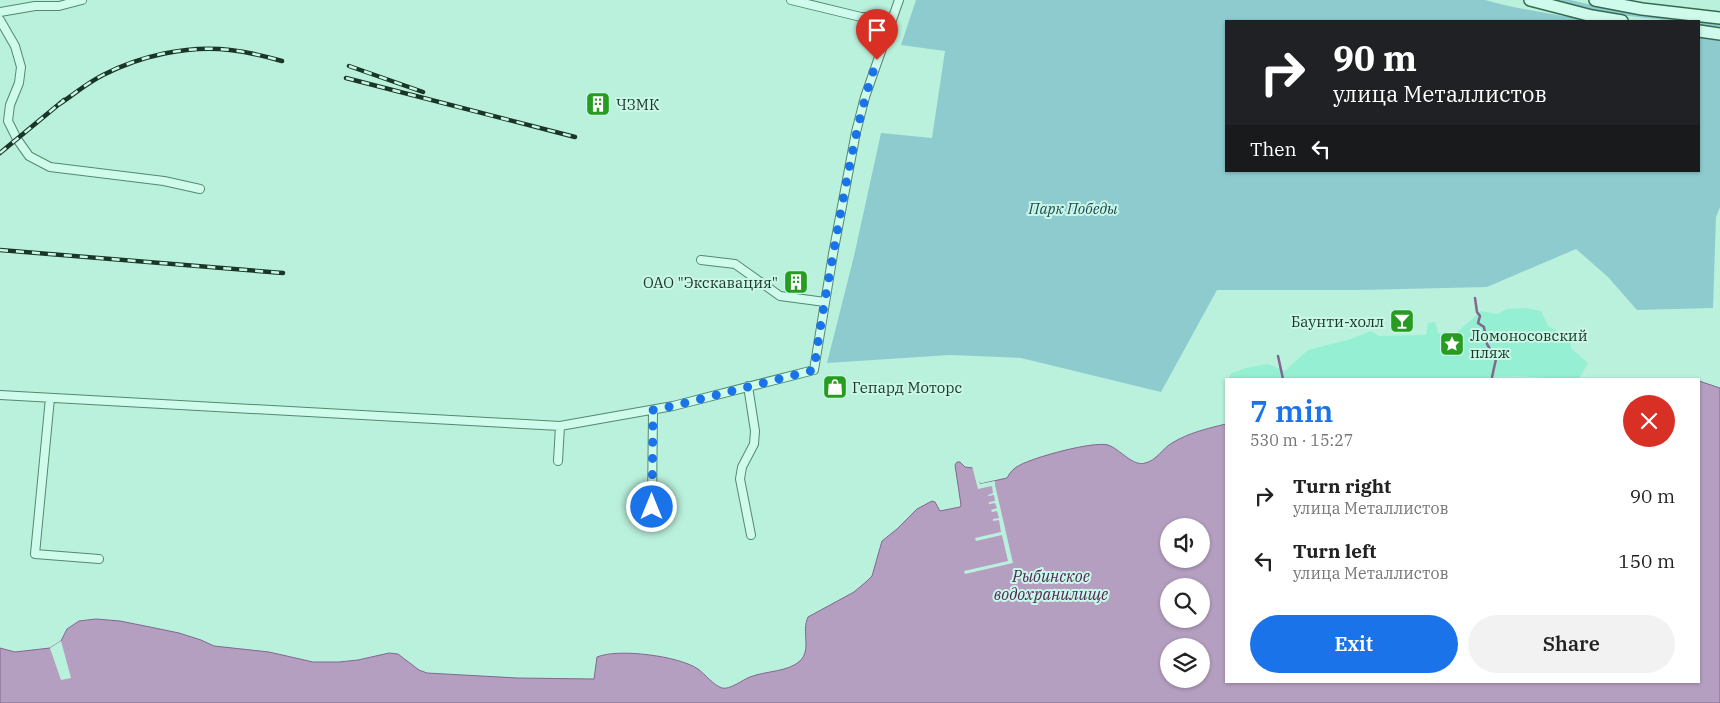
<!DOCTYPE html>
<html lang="en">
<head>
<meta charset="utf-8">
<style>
  :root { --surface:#fff; --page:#f2f2f2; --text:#222; --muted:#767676; --accent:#1a73e8 }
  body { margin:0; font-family:"IBM Plex Serif",serif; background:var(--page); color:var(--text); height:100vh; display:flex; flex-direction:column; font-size:19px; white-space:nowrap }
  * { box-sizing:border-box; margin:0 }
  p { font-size:16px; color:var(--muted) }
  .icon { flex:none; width:28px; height:28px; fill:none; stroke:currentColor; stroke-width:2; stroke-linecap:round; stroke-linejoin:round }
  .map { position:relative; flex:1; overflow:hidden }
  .side { position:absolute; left:1225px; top:378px; width:475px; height:305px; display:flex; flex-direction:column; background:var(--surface); border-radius:0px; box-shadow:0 1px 4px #0004 }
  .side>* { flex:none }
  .hud { position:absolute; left:1225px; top:20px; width:475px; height:152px; border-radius:0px; box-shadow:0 1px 4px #0004; background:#202124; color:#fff; overflow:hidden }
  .controls { position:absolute; left:1160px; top:518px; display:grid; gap:10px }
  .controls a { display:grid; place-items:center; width:50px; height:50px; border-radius:50%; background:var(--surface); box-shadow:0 1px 4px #0004; font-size:25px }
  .pin { position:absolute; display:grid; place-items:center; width:42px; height:42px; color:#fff; margin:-51px -21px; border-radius:50% 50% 50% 0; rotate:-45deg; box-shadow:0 0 5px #0007 }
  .pin .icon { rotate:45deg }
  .me { position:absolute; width:55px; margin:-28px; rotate:0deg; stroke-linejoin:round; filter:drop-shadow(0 0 4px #0008) }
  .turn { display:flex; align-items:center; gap:18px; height:105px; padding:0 25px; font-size:22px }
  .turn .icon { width:65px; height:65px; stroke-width:2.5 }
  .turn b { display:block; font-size:35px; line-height:42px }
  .then { display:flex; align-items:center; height:48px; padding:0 25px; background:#0003; gap:10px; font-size:19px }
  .round { display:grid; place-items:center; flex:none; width:52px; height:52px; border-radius:26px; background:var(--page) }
  .head { display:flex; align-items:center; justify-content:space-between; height:85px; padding:0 25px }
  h1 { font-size:30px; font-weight:600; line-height:38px; color:var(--accent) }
  .action { display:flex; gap:10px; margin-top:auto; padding:10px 25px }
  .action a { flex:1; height:58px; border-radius:30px; background:var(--accent); color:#fff; font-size:20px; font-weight:600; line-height:58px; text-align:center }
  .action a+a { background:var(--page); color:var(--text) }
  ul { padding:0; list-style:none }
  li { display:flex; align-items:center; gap:15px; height:65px; padding:0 25px }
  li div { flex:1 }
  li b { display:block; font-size:19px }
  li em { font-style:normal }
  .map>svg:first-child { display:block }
  .green { fill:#8ecbcf }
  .sand { fill:#95efd2 }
  .water { fill:#b59fc1; stroke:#82678f; fill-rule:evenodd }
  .pier { fill:#baf1dd }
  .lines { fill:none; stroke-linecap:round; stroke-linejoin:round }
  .stream { stroke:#82678f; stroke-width:2.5 }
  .minor-casing { stroke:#54896d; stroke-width:10 }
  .secondary-casing { stroke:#376a4e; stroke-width:14 }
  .minor { stroke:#cefbeb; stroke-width:8 }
  .secondary { stroke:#cefbeb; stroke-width:11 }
  .rail-casing { stroke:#1a3626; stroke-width:4.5 }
  .rail { stroke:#caf8e8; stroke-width:2.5; stroke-dasharray:8; stroke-linecap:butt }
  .route { stroke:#1a73e8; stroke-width:9; stroke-dasharray:0 16.2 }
  .labels { text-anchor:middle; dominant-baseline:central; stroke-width:4; stroke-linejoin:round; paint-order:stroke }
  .poi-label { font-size:15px; fill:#1a3626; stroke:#caf8e8; text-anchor:start }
  .park-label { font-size:15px; font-style:italic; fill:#1f4a54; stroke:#caf8e8 }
  .water-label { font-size:16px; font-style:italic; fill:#522857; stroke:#caf8e8 }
</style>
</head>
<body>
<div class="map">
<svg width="1720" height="703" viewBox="0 0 1720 703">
  <rect width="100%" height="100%" fill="#baf1dd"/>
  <path class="green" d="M916 0H1485C1520 10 1556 14 1591 21H1226V171H1699V38L1720 41V207L1716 217 1713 308 1637 310 1608 277 1576 249 1487 287 1359 290H1217L1161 392 1021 358 950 355 827 363 854 256 881 133 932 138 945 51 901 45Z
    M1554 0H1570L1618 11 1720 23V27L1699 25V21C1649 21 1602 13 1554 0Z"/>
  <path class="sand" d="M1524 308 1541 311 1548 326 1570 337 1571 348 1588 363 1579 379C1546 379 1513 373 1480 379H1228L1232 373 1246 368 1268 364 1285 371 1308 350 1351 339 1371 331 1379 336 1426 335 1428 323 1435 322 1438 333 1453 336 1481 311 1497 314 1507 309Z"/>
  <path class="water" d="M1699 381 1720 388V703H0V648L15 652 50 648 61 641 67 629 79 621 96 619 120 621 150 627 179 633 201 640 214 646 269 652 313 662H339L358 660 389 653 398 654 419 670 427 673 517 678 594 679 597 657C618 648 679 656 698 669 705 674 713 685 722 688 730 690 742 680 750 677 765 671 788 672 800 661 812 649 801 632 808 617L854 592 867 581 872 576 882 541 897 529 917 509 932 501 935 502 940 511 960 507 961 505 955 465 957 462H960L965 467 973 468 980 484 1007 478C1010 472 1014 468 1020 465 1035 457 1093 441 1108 445 1120 449 1133 467 1145 463 1156 461 1163 448 1172 443 1188 433 1209 428 1226 424V681H1699ZM1169 526H1201V559H1169ZM1169 586H1201V619H1169ZM1169 646H1201V679H1169Z"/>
  <path class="pier" d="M972 466H975L977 471 980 484 995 481V485L1013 563 965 574 964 571 1008 561 1002 535 976 541 975 538 1001 532 999 520 993 521V519L999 518 997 511 992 512 991 510 997 508 995 503 989 504V502L995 501 994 495 988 496V495L993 493 992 486 978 489Z
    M61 641 71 678 61 680 50 648Z"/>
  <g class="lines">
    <path class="stream" d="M1475 298 1477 312 1480 316 1478 323 1484 327 1487 344 1496 359 1492 377
      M1278 356 1283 379"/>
    <defs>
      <path id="minor" d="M791 0 861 17 892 18
        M0 12 35 6H59L82 0
        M0 20 15 46 21 67 19 83 10 105 8 121 17 139 29 156 50 167 164 181 200 189
        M701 260 735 264 780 296 825 302
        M748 386 755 431 754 444 742 467 740 479 751 535
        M0 395 560 426 673 406 814 370 833 254 856 132 865 97 899 0
        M50 398 35 554 99 559
        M558 461 560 426
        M652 507 653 410"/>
      <path id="secondary" d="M1530 0 1592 16 1622 21
        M1595 0 1642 9 1720 18
        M1699 31 1720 34"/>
    </defs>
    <use href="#minor" class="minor-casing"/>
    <use href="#secondary" class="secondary-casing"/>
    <use href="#minor" class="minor"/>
    <use href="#secondary" class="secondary"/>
    <defs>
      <path id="rail" d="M349 66 423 92
        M346 78 575 137
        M58 105C73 95 87 83 103 75 140 56 187 45 230 50 247 52 265 56 282 61
        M0 153 64 100
        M0 250 283 273"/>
    </defs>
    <use href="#rail" class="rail-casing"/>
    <use href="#rail" class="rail"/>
  </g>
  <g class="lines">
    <path class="route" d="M652 507 653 410 673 406 814 370C821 318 831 267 840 216 850 163 859 112 877 60"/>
  </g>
  <defs>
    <symbol id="building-square" viewBox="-11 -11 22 22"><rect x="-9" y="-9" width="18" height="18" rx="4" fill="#279c20" stroke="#caf8e8"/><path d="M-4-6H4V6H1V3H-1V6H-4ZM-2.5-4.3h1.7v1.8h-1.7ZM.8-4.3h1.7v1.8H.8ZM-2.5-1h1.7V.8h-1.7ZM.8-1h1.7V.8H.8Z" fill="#fff"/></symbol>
    <symbol id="bar-square" viewBox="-11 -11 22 22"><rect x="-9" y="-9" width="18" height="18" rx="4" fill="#279c20" stroke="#caf8e8"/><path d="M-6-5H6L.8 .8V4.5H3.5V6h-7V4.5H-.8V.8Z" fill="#fff"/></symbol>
    <symbol id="sight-square" viewBox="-11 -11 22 22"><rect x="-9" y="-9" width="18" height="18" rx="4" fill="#279c20" stroke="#caf8e8"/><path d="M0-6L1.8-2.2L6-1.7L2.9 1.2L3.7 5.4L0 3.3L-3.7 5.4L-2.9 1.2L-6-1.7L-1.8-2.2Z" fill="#fff"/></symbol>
    <symbol id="shop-square" viewBox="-11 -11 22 22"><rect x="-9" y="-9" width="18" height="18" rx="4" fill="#279c20" stroke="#caf8e8"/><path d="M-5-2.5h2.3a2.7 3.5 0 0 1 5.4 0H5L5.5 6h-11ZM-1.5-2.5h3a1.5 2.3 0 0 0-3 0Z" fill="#fff"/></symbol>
  </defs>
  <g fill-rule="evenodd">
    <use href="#building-square" x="584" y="90" width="28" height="28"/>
    <use href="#building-square" x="782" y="268" width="28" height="28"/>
    <use href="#bar-square" x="1388" y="307" width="28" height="28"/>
    <use href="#sight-square" x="1438" y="330" width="28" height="28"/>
    <use href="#shop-square" x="821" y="373" width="28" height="28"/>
  </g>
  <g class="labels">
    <g class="poi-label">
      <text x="616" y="104">ЧЗМК</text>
      <text x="778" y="282" text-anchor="end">ОАО "Экскавация"</text>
      <text x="1384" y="321" text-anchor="end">Баунти-холл</text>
      <text x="1470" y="335">Ломоносовский<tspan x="1470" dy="17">пляж</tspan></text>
      <text x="852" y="387">Гепард Моторс</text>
    </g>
    <g class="park-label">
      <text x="1073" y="208">Парк Победы</text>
    </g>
    <g class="water-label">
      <text x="1051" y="576">Рыбинское<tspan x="1051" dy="18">водохранилище</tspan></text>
    </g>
  </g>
</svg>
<div class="controls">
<a><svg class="icon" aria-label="sound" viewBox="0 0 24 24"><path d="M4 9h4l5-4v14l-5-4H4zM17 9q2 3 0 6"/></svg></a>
<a><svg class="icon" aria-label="search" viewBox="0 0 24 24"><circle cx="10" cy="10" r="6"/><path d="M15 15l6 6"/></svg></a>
<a><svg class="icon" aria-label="layers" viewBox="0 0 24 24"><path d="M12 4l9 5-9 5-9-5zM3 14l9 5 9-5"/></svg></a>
</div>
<div class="pin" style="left:877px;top:60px;background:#d93025"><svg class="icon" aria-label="arrive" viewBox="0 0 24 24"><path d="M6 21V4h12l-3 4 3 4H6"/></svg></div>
<svg class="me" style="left:652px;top:507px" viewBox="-20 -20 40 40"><circle r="17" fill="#1a73e8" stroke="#fff" stroke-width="3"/><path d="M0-11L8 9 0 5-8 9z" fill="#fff"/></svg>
<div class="hud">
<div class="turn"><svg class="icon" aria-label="right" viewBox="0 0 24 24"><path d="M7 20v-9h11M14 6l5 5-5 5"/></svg><div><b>90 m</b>улица Металлистов</div></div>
<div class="then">Then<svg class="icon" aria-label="left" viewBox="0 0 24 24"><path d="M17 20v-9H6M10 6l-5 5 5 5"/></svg></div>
</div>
<section class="side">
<div class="head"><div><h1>7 min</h1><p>530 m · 15:27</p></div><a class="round" style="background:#d93025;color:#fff"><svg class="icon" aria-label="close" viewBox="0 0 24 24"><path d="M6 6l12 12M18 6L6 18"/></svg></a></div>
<ul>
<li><svg class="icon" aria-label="right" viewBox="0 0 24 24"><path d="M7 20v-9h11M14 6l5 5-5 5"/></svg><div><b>Turn right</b><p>улица Металлистов</p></div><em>90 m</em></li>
<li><svg class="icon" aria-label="left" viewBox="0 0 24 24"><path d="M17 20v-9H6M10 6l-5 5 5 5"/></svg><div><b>Turn left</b><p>улица Металлистов</p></div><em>150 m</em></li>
</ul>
<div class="action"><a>Exit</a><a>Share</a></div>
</section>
</div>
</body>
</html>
